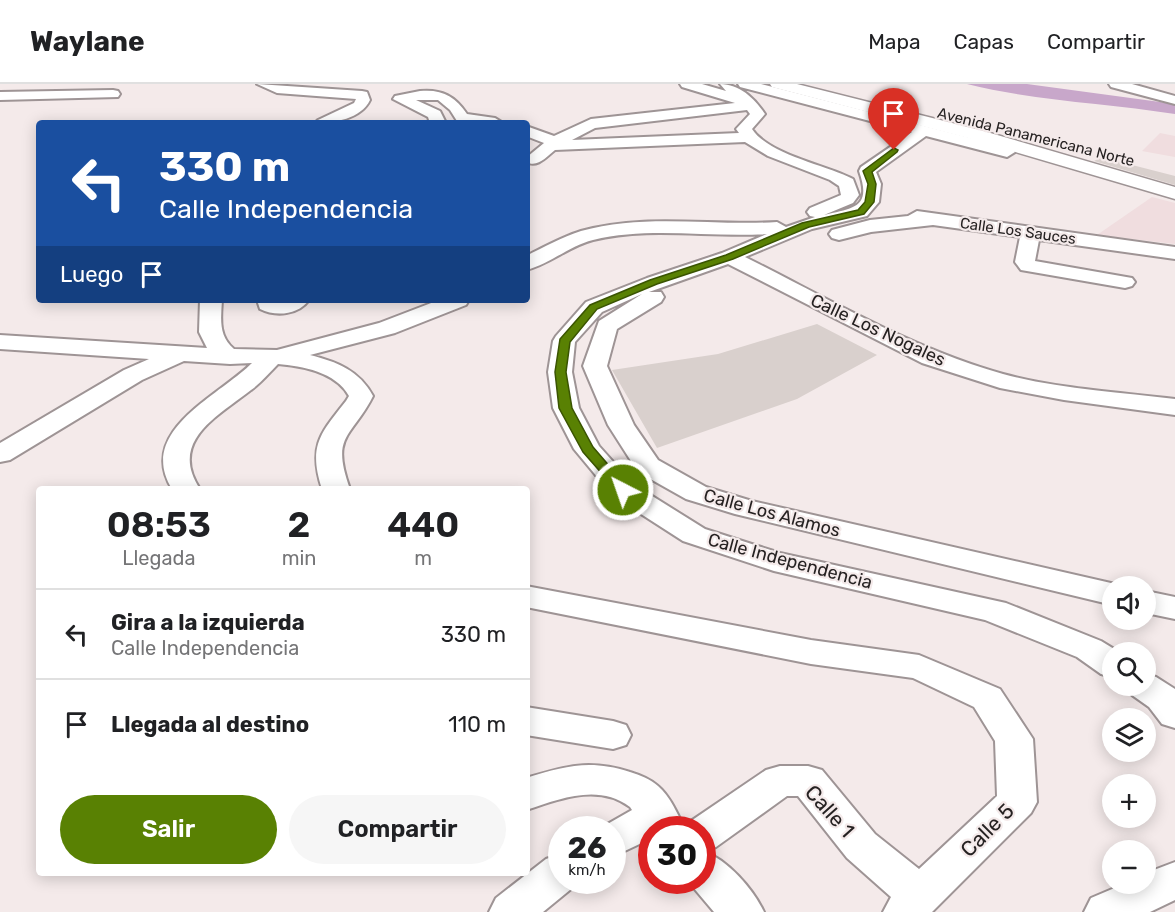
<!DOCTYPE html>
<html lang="es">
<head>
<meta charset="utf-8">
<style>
  :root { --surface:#fff; --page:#f6f6f6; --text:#202124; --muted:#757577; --line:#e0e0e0; --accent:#598103 }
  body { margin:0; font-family:Rubik,sans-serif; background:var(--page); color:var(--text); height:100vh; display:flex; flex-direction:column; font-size:22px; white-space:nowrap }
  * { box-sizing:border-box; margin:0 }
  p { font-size:20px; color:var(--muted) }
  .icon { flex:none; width:33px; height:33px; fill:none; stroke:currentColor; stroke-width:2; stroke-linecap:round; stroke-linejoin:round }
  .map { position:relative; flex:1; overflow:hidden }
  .sheet { position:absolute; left:36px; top:402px; width:494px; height:390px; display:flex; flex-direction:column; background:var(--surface); border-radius:6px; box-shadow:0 3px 15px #0003 }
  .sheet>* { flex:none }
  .hud { position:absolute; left:36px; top:36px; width:494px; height:183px; border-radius:6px; box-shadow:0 3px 15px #0003; background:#1a4fa0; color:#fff; overflow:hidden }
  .buttons { position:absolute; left:1102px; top:492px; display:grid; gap:12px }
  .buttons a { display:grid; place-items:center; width:54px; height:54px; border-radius:50%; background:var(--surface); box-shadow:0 3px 15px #0003; font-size:30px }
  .speed { position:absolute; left:548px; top:732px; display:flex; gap:12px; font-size:30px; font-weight:700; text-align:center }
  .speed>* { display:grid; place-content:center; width:78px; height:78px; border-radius:50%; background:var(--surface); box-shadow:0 3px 15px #0003; line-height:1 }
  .speed small { font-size:15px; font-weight:400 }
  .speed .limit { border:9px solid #d22; background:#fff; color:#111 }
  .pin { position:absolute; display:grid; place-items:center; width:51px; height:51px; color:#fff; margin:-62px -26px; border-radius:50% 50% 50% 0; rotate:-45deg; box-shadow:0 0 6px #0007 }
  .pin .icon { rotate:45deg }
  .me { position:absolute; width:66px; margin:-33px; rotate:319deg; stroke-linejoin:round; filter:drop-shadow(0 0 4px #0008) }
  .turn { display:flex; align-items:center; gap:21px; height:126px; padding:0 24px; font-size:27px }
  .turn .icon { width:78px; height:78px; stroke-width:2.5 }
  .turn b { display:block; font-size:42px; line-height:51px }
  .then { display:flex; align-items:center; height:57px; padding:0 24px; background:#0003; gap:12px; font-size:22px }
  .eta { display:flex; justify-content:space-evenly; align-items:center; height:102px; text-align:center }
  .eta b { font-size:36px; font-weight:600; line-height:42px }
  .button { display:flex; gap:12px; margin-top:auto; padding:12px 24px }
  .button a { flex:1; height:69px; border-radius:36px; background:var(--accent); color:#fff; font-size:24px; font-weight:600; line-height:69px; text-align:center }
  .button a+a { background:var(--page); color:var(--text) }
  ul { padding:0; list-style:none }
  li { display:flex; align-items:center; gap:18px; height:90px; padding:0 24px; border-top:2px solid var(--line) }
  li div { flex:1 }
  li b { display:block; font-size:22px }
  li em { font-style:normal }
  header { display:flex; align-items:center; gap:36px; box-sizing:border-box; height:84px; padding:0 30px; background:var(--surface); border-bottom:2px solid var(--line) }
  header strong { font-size:28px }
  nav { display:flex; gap:33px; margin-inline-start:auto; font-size:21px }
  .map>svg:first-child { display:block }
  .built { fill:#f0dddf }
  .water { fill:#c8a7ca }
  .building { fill:#d9d0cd }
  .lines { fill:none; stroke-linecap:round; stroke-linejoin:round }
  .minor-casing { stroke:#9e9495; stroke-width:4 }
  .highway-casing { stroke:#9e9495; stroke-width:3 }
  .minor { fill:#fff; fill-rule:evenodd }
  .highway { fill:#fff; fill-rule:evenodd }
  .route { fill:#598103; stroke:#3a5402; stroke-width:1.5 }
  .labels { text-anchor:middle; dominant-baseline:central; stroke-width:4.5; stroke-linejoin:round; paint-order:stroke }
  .far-street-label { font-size:15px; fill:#262222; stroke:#f4eaea }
  .street-label { font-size:18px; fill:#262222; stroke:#f4eaea }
  .near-street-label { font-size:21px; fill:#262222; stroke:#f4eaea }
</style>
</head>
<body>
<header>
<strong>Waylane</strong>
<nav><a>Mapa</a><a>Capas</a><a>Compartir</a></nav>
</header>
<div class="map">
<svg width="1175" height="828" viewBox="0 0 1175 828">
  <rect width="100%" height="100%" fill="#f4eaea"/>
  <path class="built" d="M1160 49 1175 52V73L1142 67Z
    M1152 113 1175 119V160L1097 151Z"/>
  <path class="water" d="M967 0H1027L1175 20V30C1106 19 1035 17 967 0Z"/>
  <path class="building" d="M1101 73 1175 92V101L1094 77Z
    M817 240 877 271 797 315 657 364 612 286 718 270Z"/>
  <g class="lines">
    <defs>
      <path id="minor" d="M257 0 362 7 367 8 370 16C361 35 334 39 315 39L318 36 354 19 356 15 277 9Z
        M680 0H702L726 7 720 0C740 0 755 15 765 30L752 45C769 71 826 81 853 95L859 111 853 119 824 131C854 124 872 124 859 87L861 83 912 48 740 3 738 0H761L1013 65 1015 68 1007 73 926 52 876 88 881 100 879 118 867 132 812 145 745 173C829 215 913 265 1003 290 1058 305 1118 308 1175 315V331L1064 316 1000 304 922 279 728 180 649 208H661L664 213 661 218 617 245 607 282 634 341 658 376 706 403 752 417 1124 502H1113V521L735 430 686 415 638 388 608 341 583 282 599 237 642 210 602 228 575 258 572 288 579 324 599 362 633 400 705 445 780 469 1006 519 1101 557 1119 568H1113V593L1101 590 1077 573 985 536 774 487 683 457 613 412 574 365 553 324 548 288 553 257 556 252 586 218 647 194 722 169 767 150C710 154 650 142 593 156 569 162 550 180 526 186V172C544 163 562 153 581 147 644 129 712 142 777 138L786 143 815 133 810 132 807 128 810 124 841 111 839 102 830 96 768 72 745 58 555 66C546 73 538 84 526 78L527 73 544 59 526 52V42L554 52 591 35 735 19 682 3ZM747 26 750 30 736 45 739 49 572 56 595 44Z
        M1109 0H1132L1175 12V20L1111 3Z
        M113 6 118 7 120 10 118 13 0 16V8Z
        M420 7C442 5 455 12 467 30L495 34 503 39 457 37 450 26 438 16H416L440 27 446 39H430L428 33 393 15 395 12Z
        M917 127 1175 163V175L1039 156 1035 177 1132 194 1135 198 1132 202 1125 204 1021 186 1015 178 1020 153 933 141 871 148 839 156 832 154 829 150 832 146 870 136 908 132Z
        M200 216H222C221 234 218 252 234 265L277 266 379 239 439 216H469L466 221 395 249 310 271C337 278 359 286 373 312 352 354 330 350 350 405H322C308 362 320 350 346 317L349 312C336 288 302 282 278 280 269 289 261 299 251 306 218 332 168 357 200 405H172C136 347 219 312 252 279L230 280 184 277 142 296 10 376 0 378V359L124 286 149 275 0 265V251L207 264 199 248Z
        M257 216H309C298 231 276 233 260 225Z
        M526 502 811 556 919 571 1000 605 1033 655 1037 718 1031 729 932 828H883L891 813 847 774 798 712H787L716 763 703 767C728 776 753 805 764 828H714L687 796H702V746H651V758L648 756 612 773V746H597L632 726 630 723C598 699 560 715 526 726V694C565 682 590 675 630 688 640 691 650 695 658 702 670 712 678 731 685 745L688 739 766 686 780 682H808L822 686 875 750 919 785 997 712 995 657 974 623 913 594 811 580 526 523Z
        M1146 507 1175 513V535L1146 529Z
        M1146 590 1156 593 1175 605V644L1162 640 1149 623 1132 611 1126 602H1146Z
        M526 623 613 637 626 641 631 651 626 661 613 665 526 651Z
        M561 770V796H578L576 801 543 828H489L496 814 546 775Z
        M1175 778V816L1150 828H1084L1091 814 1124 800H1146V789Z"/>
      <path id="highway" d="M770 0H797L980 46 1175 103V115L968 54 772 3Z"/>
    </defs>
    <use href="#minor" class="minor-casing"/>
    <use href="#highway" class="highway-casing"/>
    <use href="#minor" class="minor"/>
    <use href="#highway" class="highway"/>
  </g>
  <path class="route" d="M894 64 898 66 897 68 872 88 876 100 874 118 864 130 809 143 733 175 657 200 597 225 570 258 566 288 572 324 593 363 630 406 623 410 619 409 583 368 559 324 555 288 560 255 590 221 650 196 726 171 802 139 858 126 865 118 868 100 863 87Z"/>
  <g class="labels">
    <g class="far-street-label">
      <text transform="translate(1036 53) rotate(14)">Avenida Panamericana Norte</text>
      <text transform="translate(1018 147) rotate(8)">Calle Los Sauces</text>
    </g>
    <g class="street-label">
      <text transform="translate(878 246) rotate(25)">Calle Los Nogales</text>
      <text transform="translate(772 429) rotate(15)">Calle Los Alamos</text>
      <text transform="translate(790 477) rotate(15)">Calle Independencia</text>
    </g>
    <g class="near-street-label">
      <text transform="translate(830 727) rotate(48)">Calle 1</text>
      <text transform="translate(987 746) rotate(-45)">Calle 5</text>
    </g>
  </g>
</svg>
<div class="buttons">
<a><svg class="icon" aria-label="sound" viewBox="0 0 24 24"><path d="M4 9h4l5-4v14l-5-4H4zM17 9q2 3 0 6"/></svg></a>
<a><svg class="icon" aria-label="search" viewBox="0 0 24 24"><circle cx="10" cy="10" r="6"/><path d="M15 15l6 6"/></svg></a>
<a><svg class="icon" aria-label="layers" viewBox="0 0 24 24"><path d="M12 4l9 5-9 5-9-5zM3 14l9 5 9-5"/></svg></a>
<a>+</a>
<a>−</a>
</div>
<div class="speed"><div>26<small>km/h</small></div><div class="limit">30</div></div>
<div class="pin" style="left:894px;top:66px;background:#d93025"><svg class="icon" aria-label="arrive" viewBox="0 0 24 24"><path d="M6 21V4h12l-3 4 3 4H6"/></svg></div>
<svg class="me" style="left:623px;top:406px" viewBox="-20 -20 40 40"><circle r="17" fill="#598103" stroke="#fff" stroke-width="3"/><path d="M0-11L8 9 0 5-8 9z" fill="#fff"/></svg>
<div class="hud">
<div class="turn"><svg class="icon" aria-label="left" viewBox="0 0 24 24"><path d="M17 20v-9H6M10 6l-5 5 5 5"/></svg><div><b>330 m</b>Calle Independencia</div></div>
<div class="then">Luego<svg class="icon" aria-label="arrive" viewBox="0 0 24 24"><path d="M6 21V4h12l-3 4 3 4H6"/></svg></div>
</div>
<section class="sheet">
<div class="eta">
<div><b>08:53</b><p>Llegada</p></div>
<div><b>2</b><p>min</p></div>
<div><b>440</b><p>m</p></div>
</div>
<ul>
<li><svg class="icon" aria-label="left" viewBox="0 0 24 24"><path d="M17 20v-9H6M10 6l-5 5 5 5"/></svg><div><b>Gira a la izquierda</b><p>Calle Independencia</p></div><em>330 m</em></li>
<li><svg class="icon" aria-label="arrive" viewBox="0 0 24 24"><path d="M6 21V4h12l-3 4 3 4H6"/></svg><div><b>Llegada al destino</b></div><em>110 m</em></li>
</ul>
<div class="button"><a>Salir</a><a>Compartir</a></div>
</section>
</div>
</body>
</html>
